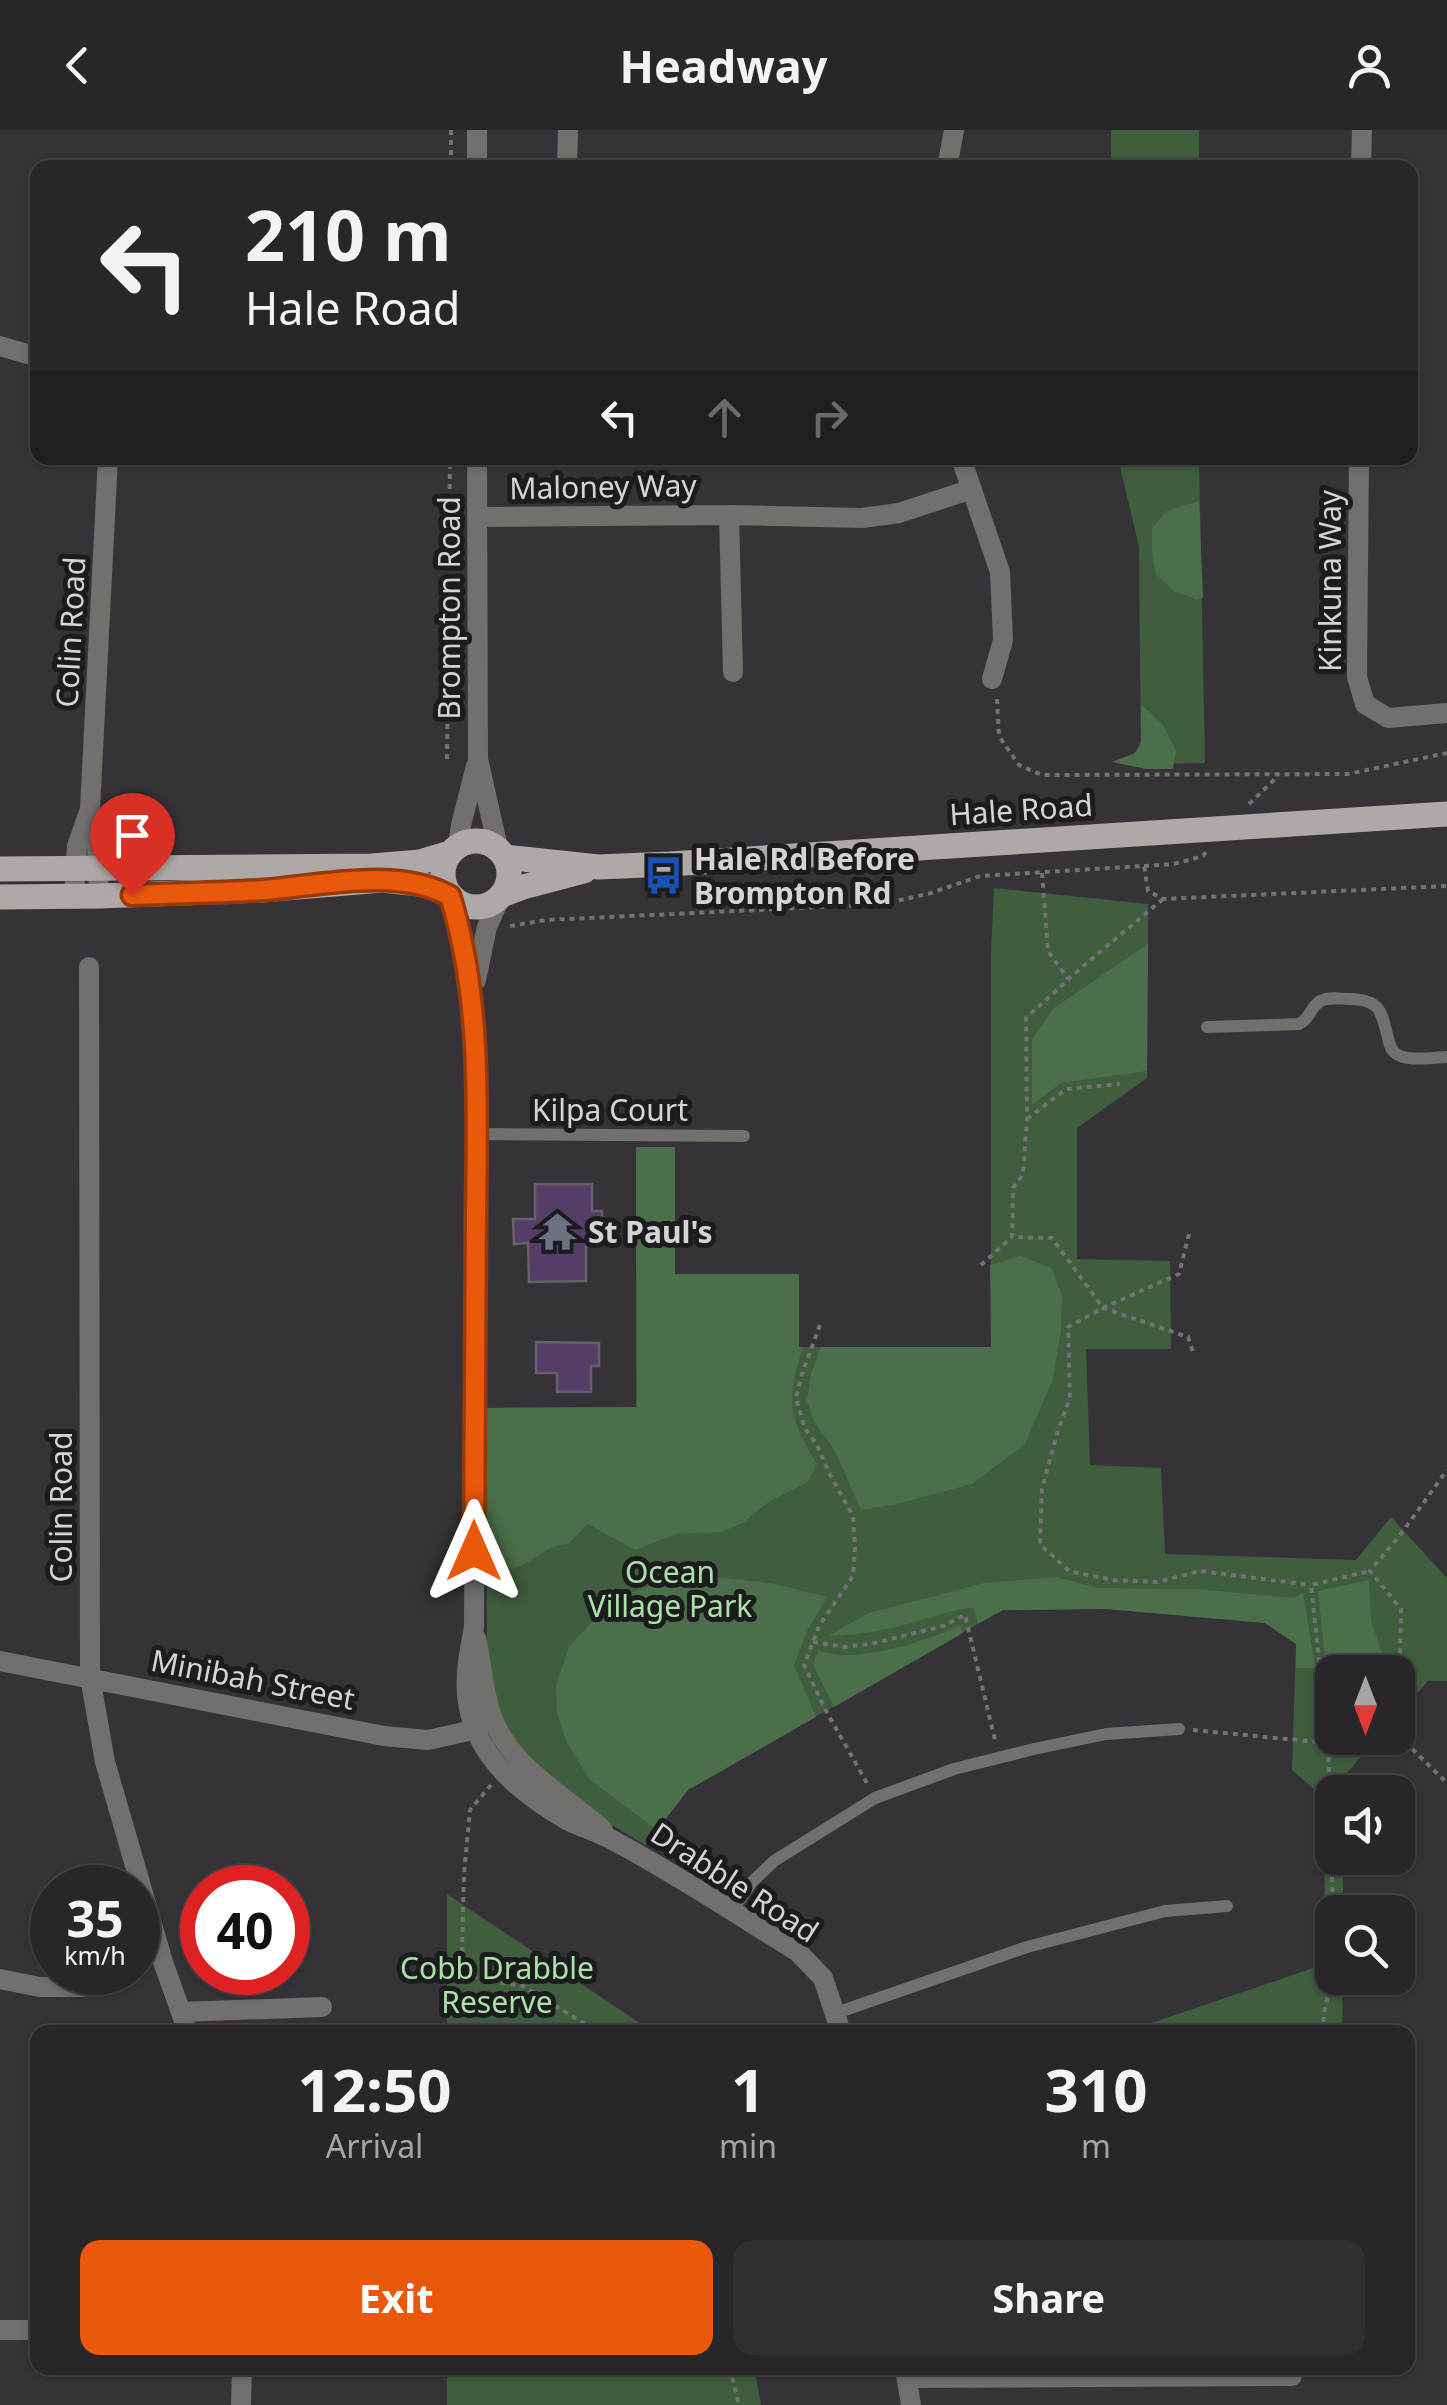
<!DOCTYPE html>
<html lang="en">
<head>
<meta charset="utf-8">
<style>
  :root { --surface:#28262a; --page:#302e32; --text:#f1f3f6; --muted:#a5a5a8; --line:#444347; --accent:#ea580c }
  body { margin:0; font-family:"Noto Sans",sans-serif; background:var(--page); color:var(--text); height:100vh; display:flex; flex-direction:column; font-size:38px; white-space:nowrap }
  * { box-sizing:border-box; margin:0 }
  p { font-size:32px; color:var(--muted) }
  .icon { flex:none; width:55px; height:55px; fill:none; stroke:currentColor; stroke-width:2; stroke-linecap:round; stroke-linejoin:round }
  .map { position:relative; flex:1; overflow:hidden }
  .side { position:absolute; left:30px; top:1895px; width:1385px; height:350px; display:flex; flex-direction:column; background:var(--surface); border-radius:20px; box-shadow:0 2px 8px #0004,0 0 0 2px var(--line) }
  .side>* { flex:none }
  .guide { position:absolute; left:30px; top:30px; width:1388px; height:305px; border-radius:20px; box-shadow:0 2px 8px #0004,0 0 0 2px var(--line); background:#28262a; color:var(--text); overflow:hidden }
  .needle { width:65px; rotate:180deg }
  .fabs { position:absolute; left:1315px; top:1525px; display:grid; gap:20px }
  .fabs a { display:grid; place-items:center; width:100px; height:100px; border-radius:20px; background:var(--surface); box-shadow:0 2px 8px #0004,0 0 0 2px var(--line); font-size:50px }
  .speed { position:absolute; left:30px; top:1735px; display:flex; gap:20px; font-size:50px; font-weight:700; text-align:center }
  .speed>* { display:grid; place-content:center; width:130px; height:130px; border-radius:50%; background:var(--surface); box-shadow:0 2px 8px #0004,0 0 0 2px var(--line); line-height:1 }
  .speed small { font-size:25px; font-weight:400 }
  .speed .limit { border:15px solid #d22; background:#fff; color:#111 }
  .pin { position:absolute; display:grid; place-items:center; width:85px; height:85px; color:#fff; margin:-102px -42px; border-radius:50% 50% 50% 0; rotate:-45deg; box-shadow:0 0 10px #0007 }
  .pin .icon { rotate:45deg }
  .me { position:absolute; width:110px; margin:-55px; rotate:0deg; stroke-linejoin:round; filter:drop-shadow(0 0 8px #0008) }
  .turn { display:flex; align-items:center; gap:35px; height:210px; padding:0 50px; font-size:45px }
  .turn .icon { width:130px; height:130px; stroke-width:2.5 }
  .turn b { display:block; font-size:70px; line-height:85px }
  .lanes { display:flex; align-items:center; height:95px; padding:0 50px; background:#0003; justify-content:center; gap:50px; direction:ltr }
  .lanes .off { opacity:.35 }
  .eta { display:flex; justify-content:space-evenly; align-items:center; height:170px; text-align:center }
  .eta b { font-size:60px; font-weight:700; line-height:70px }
  .action { display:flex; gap:20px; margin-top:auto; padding:20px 50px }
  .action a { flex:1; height:115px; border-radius:20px; background:var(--accent); color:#fff; font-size:40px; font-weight:700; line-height:115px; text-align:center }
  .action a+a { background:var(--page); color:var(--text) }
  header { display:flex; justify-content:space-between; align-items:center; height:130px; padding:0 50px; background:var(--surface); font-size:45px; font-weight:700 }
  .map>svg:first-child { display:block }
  .green { fill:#3e5e3d }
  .forest { fill:#4b6f49 }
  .building { fill:#543e67; stroke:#646167; stroke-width:2.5 }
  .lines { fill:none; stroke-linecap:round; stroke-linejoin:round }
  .path { stroke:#737175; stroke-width:4; stroke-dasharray:5 5; stroke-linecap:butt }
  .service { stroke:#726f6d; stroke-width:12 }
  .minor { stroke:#726f6d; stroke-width:20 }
  .tertiary { stroke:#726f6d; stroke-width:20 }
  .primary { stroke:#aea9a6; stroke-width:25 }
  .route-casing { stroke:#983908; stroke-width:25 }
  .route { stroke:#ea580c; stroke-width:18 }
  .labels { text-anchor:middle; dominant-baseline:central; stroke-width:10; stroke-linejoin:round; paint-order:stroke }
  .street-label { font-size:30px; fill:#d5d3d6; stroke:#1c1b1d }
  .poi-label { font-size:30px; font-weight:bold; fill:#d5d3d6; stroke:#1c1b1d; text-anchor:start }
  .park-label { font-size:30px; fill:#a9e2a6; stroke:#1c1b1d }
</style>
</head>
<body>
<header><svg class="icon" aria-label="back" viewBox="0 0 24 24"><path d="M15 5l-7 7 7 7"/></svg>Headway<svg class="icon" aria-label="person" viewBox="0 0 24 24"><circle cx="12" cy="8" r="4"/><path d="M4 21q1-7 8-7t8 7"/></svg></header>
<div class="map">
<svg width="1447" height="2275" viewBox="0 0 1447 2275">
  <rect width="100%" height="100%" fill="#353338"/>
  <path class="green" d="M1111 0H1199V37H1111Z
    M1118 328H1199L1205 633 1141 634 1139 417Z
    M994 758 1148 774 1147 948 1077 998V1129L1170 1131 1171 1219H1086L1090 1335 1161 1338 1165 1424 1356 1430 1391 1387 1447 1448V1551H1428L1398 1585V1542H1332V1608H1378L1344 1646V1662H1332V1728H1343V1782H1332V1848H1343L1342 1902H1125L1325 1834 1324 1668 1292 1640 1296 1513 1265 1493 1107 1479 1002 1480 688 1660 645 1715 581 1676 525 1628 498 1586 487 1534 486 1278 636 1277V1017H675V1144H799V1217H991V823Z
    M447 1764 653 1902H447Z
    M447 2238H754L761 2275H447Z"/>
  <path class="forest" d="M1199 371 1203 468 1196 469 1174 461 1156 444 1152 425V398L1167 381Z
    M1141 574 1163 595 1176 621 1173 639H1146L1112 632 1135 623 1141 612Z
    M1148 814 1147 941 1061 953 1032 975V910L1054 878Z
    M636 1017H675V1144H799V1217H803C786 1271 788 1286 817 1334L808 1352 770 1371 744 1392 722 1402 676 1404 635 1420 588 1394 568 1414 552 1417 521 1436 487 1447 486 1278 637 1277Z
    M1020 1126 1052 1138 1062 1166 1061 1200 1053 1249 1025 1314 972 1354 893 1375 861 1380 835 1321 814 1291 807 1271 811 1243 821 1217H991L990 1135Z
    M715 1447 770 1453 827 1467 808 1499 794 1535 816 1587 688 1660 657 1700 589 1649 567 1613 557 1583 556 1555 569 1517 597 1486 625 1465 671 1448Z
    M1056 1447 1098 1458 1197 1459 1295 1468 1303 1462 1315 1538H1296V1514L1265 1493 1107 1479 1003 1480 978 1494 974 1478C956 1478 942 1485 926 1489 893 1498 862 1506 828 1506L869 1483 984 1453Z
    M1369 1450 1371 1491 1383 1525 1377 1542H1332V1593L1318 1461Z
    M960 1496 963 1503 834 1577 813 1535 818 1521C829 1523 840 1526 850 1525 887 1523 926 1510 960 1496Z"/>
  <path class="building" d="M535 1054H592V1081H602V1113L586 1114V1151L529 1152 528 1113 514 1114 513 1089H535Z
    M536 1212 599 1213V1236H591V1262H557V1243H536Z"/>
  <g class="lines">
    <path class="path" d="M451 0V38
      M997 569 999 606 1019 635 1042 645 1348 644 1447 623
      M447 629 450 328
      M1249 674 1278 646
      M1144 736 1174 734 1203 726 1206 722
      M1042 743 1048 821 1068 849
      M1163 769 1082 837 1026 888 1027 989 1023 1044 1013 1058 1012 1107 1052 1108 1103 1178 1188 1207 1193 1222
      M510 796 546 790 884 774 931 763 980 746 1144 736 1148 761 1163 769 1447 756
      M1027 989 1066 959 1120 954
      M1189 1104 1179 1144 1103 1178 1068 1197 1070 1268 1058 1300 1042 1359 1040 1414 1069 1441 1113 1450 1157 1452 1200 1441 1311 1455
      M981 1135 1012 1107
      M820 1195 802 1244 796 1268 805 1299 816 1313 829 1343 853 1386 855 1418 853 1446 819 1496 804 1535 826 1581 867 1653
      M813 1512 846 1517 875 1513 943 1496 965 1485 995 1610
      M1393 1542 1400 1523 1401 1479 1370 1441 1404 1400 1447 1340
      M1193 1600 1328 1613 1364 1610 1366 1608
      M1398 1605 1447 1653
      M491 1655 470 1680 464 1744 462 1819 476 1849 523 1856 598 1902
      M1333 1782 1328 1613 1311 1455 1370 1441
      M1323 1902 1324 1881 1333 1848
      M730 2238 739 2275"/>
    <path class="service" d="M1207 897 1299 894C1310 889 1310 878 1319 872 1327 866 1340 869 1350 869 1381 870 1381 881 1388 908 1389 913 1390 918 1394 922 1405 933 1433 927 1447 927
      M476 1004 744 1006
      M732 1781 752 1752 774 1731 875 1668 954 1639 1034 1619 1106 1604 1179 1599
      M836 1883 1027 1817 1165 1781 1227 1776"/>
    <path class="minor" d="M567 38 568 0
      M947 38 954 0
      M1361 38 1362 0
      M0 216 38 227
      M961 328 1000 442 1003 510 992 549
      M1359 328 1357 547 1365 574
      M729 385 733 542
      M478 387 729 385 862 388 899 383 972 359
      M90 681 97 716 99 766
      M74 766 77 716 90 679 108 328
      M89 837 90 1547 105 1632 163 1832 188 1902
      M0 1531 384 1606 428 1610 464 1602 491 1590
      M0 1849 40 1857H84L130 1842
      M181 1882 322 1877
      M0 2200H38
      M907 2248 1292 2246
      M241 2275 242 2238"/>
    <path class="tertiary" d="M477 38V0
      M477 328 478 629 498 718
      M1365 574 1388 588 1447 583
      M458 715 461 695 476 636
      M450 766C484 875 476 993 476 1107 475 1237 474 1367 474 1497 470 1519 465 1542 467 1565 472 1624 519 1663 567 1690 583 1698 600 1703 616 1712 678 1745 738 1785 798 1822L823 1848 841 1902
      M476 850 487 797 501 766
      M476 1508C482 1534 483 1560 491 1584 510 1638 563 1664 603 1700
      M905 2238 911 2275"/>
    <path class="primary" d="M443 744a33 33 0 1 1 66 0a33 33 0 1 1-66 0Z
      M505 727 598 737 670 734 1447 684
      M0 739 372 736 420 732 450 723
      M502 765 523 757 584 741
      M0 767 99 766 262 760 382 750 421 754 449 764"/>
  </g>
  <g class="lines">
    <defs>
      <path id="route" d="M132 765C176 763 221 763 265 760 322 755 398 737 450 766 482 868 477 978 476 1084 475 1197 474 1309 474 1421"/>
    </defs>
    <use href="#route" class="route-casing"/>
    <use href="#route" class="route"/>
  </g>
  <defs>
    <symbol id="bus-bare" viewBox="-9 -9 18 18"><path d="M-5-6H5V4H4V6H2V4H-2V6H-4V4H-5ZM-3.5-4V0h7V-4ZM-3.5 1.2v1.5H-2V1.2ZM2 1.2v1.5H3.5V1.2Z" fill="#1a4fb4" stroke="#1c1b1d" stroke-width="2.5" paint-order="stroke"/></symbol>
    <symbol id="temple-bare" viewBox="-9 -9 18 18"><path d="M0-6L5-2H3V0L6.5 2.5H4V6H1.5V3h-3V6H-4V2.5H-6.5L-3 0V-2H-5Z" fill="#6b7280" stroke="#1c1b1d" stroke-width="2.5" paint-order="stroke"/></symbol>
  </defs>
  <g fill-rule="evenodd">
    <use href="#bus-bare" x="636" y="718" width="55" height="55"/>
    <use href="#temple-bare" x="530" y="1074" width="55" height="55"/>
  </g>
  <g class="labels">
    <g class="street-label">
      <text transform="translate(603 356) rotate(-1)">Maloney Way</text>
      <text transform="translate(1329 451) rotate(-90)">Kinkuna Way</text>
      <text transform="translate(448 478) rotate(-90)">Brompton Road</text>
      <text transform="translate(70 502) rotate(-87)">Colin Road</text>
      <text transform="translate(1021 679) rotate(-4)">Hale Road</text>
      <text x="610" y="979">Kilpa Court</text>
      <text transform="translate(60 1377) rotate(-90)">Colin Road</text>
      <text transform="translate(253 1549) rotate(11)">Minibah Street</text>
      <text transform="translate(735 1752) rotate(33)">Drabble Road</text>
    </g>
    <g class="poi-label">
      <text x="694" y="728">Hale Rd Before<tspan x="694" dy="34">Brompton Rd</tspan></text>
      <text x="588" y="1101">St Paul's</text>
    </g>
    <g class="park-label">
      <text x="670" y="1441">Ocean<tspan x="670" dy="34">Village Park</tspan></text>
      <text x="497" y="1837">Cobb Drabble<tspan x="497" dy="34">Reserve</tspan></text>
    </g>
  </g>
</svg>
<div class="fabs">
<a><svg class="needle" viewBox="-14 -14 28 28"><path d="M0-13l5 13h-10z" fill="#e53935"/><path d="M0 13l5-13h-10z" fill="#a5a5a8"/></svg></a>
<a><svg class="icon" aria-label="sound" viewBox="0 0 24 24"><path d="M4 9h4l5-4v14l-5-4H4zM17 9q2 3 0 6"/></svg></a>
<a><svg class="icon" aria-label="search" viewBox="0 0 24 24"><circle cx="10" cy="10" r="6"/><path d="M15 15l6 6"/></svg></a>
</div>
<div class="speed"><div>35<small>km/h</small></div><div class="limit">40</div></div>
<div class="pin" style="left:132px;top:765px;background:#d93025"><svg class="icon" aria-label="arrive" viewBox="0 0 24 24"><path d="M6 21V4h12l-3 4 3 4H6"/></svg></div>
<svg class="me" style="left:474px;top:1421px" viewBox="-20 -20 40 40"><path d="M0-17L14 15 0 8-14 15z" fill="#ea580c" stroke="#fff" stroke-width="4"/></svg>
<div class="guide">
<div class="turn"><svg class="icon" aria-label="left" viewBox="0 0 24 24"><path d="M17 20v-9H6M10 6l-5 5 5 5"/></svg><div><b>210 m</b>Hale Road</div></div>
<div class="lanes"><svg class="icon" aria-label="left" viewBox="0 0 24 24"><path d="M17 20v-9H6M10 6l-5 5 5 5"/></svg><svg class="icon off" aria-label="ahead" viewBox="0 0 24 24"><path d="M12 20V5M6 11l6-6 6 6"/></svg><svg class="icon off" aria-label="right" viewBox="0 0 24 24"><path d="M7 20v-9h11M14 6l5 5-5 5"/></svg></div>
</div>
<section class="side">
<div class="eta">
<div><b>12:50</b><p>Arrival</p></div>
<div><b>1</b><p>min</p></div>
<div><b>310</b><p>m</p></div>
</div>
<div class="action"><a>Exit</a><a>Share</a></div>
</section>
</div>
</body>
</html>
